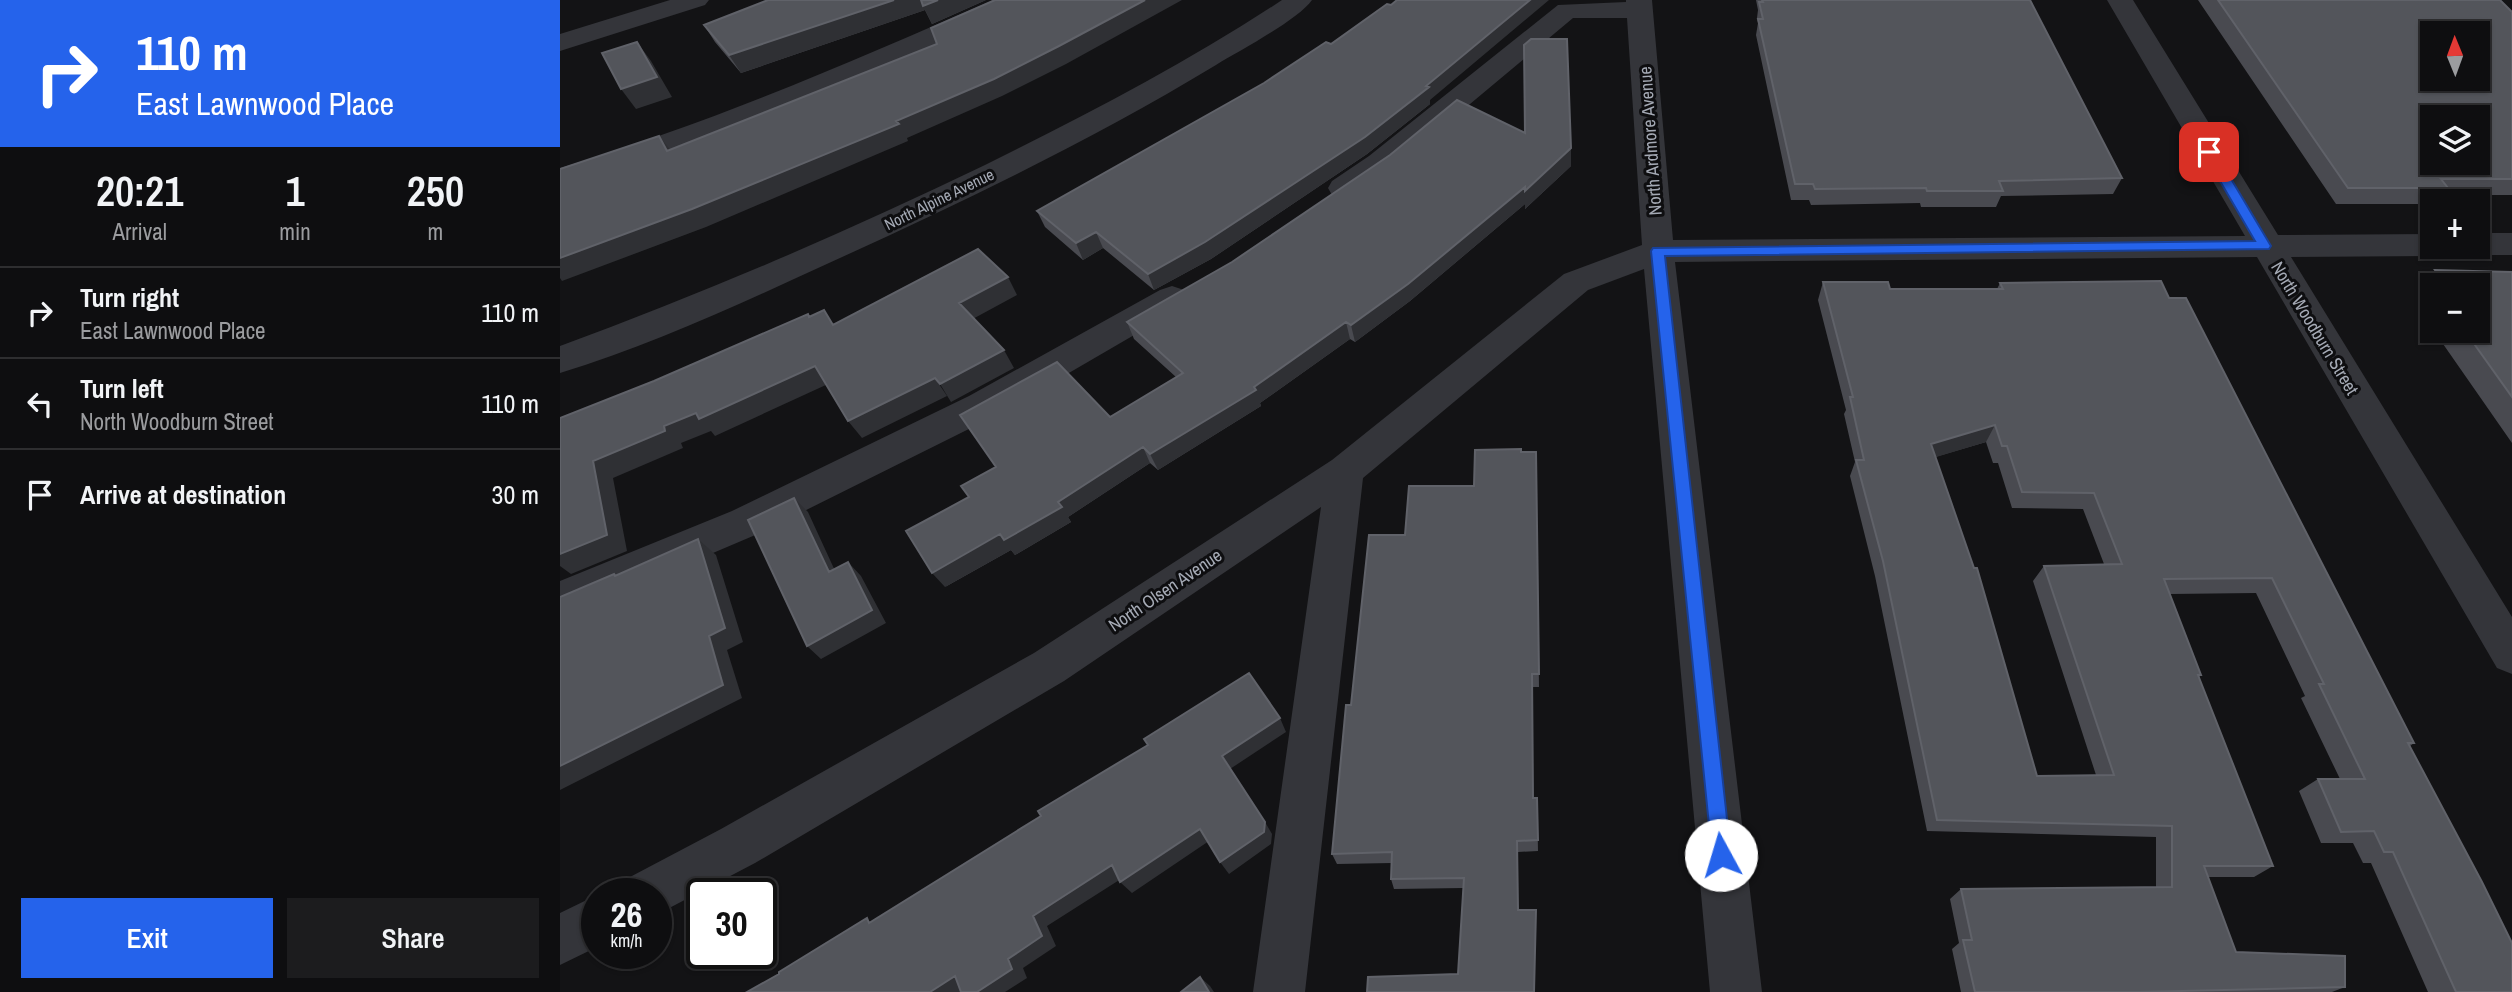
<!DOCTYPE html>
<html lang="en">
<head>
<meta charset="utf-8">
<style>
  :root { --surface:#0e0e10; --page:#1c1c1e; --text:#f1f3f6; --muted:#9b9c9f; --line:#2e2e30; --accent:#2563eb }
  body { margin:0; font-family:"Archivo Narrow",sans-serif; background:var(--page); color:var(--text); height:100vh; display:flex; flex-direction:column; font-size:26px; white-space:nowrap }
  * { box-sizing:border-box; margin:0 }
  p { font-size:23px; color:var(--muted) }
  .icon { flex:none; width:38px; height:38px; fill:none; stroke:currentColor; stroke-width:2; stroke-linecap:round; stroke-linejoin:round }
  .map { position:relative; flex:1; overflow:hidden }
  .sheet { display:flex; flex-direction:column; background:var(--surface); width:560px }
  .sheet>* { flex:none }
  .hud { background:#2563eb; color:#fff; overflow:hidden }
  .needle { width:46px; rotate:359deg }
  .controls { position:absolute; left:1860px; top:21px; display:grid; gap:14px }
  .controls a { display:grid; place-items:center; width:70px; height:70px; border-radius:0px; background:var(--surface); box-shadow:0 2px 5px #0004,0 0 0 2px var(--line); font-size:35px }
  .speed { position:absolute; left:21px; top:878px; display:flex; gap:14px; font-size:35px; font-weight:700; text-align:center }
  .speed>* { display:grid; place-content:center; width:91px; height:91px; border-radius:50%; background:var(--surface); box-shadow:0 2px 5px #0004,0 0 0 2px var(--line); line-height:1 }
  .speed small { font-size:18px; font-weight:400 }
  .speed .limit { border:4px solid #111; border-radius:10px; background:#fff; color:#111 }
  .pin { position:absolute; display:grid; place-items:center; width:60px; height:60px; color:#fff; margin:-30px; border-radius:14px; box-shadow:0 4px 10px #0006 }
  .me { position:absolute; width:77px; margin:-38px; rotate:354deg; stroke-linejoin:round; filter:drop-shadow(0 0 5px #0008) }
  .turn { display:flex; align-items:center; gap:24px; height:147px; padding:0 21px; font-size:32px }
  .turn .icon { width:91px; height:91px; stroke-width:2.5 }
  .turn b { display:block; font-size:49px; line-height:60px }
  .eta { display:flex; justify-content:space-evenly; align-items:center; height:119px; text-align:center }
  .eta b { font-size:42px; font-weight:600; line-height:49px }
  .cta { display:flex; gap:14px; margin-top:auto; padding:14px 21px }
  .cta a { flex:1; height:80px; border-radius:0px; background:var(--accent); color:#fff; font-size:28px; font-weight:600; line-height:80px; text-align:center }
  .cta a+a { background:var(--page); color:var(--text) }
  ul { padding:0; list-style:none }
  li { display:flex; align-items:center; gap:21px; height:91px; padding:0 21px; border-top:2px solid var(--line) }
  li div { flex:1 }
  li b { display:block; font-size:26px }
  li em { font-style:normal }
  main { display:flex; flex:1; min-height:0 }
  .map>svg:first-child { display:block }
  .lines { fill:none; stroke-linecap:round; stroke-linejoin:round }
  .minor { fill:#34353a; fill-rule:evenodd }
  .wall { fill:#494a50; fill-rule:evenodd }
  .shaded-wall { fill:#2f3034 }
  .building { fill:#53555b; stroke:#606269; stroke-width:2; fill-rule:evenodd }
  .route { fill:#2563eb; stroke:#184099; stroke-width:2 }
  .labels { text-anchor:middle; dominant-baseline:central; stroke-width:6; stroke-linejoin:round; paint-order:stroke }
  .far-street-label { font-size:16px; fill:#a5aab5; stroke:#0e0e10 }
  .street-label { font-size:18px; fill:#a5aab5; stroke:#0e0e10 }
</style>
</head>
<body>
<main>
<section class="sheet">
<div class="hud">
<div class="turn"><svg class="icon" aria-label="right" viewBox="0 0 24 24"><path d="M7 20v-9h11M14 6l5 5-5 5"/></svg><div><b>110 m</b>East Lawnwood Place</div></div>
</div>
<div class="eta">
<div><b>20:21</b><p>Arrival</p></div>
<div><b>1</b><p>min</p></div>
<div><b>250</b><p>m</p></div>
</div>
<ul>
<li><svg class="icon" aria-label="right" viewBox="0 0 24 24"><path d="M7 20v-9h11M14 6l5 5-5 5"/></svg><div><b>Turn right</b><p>East Lawnwood Place</p></div><em>110 m</em></li>
<li><svg class="icon" aria-label="left" viewBox="0 0 24 24"><path d="M17 20v-9H6M10 6l-5 5 5 5"/></svg><div><b>Turn left</b><p>North Woodburn Street</p></div><em>110 m</em></li>
<li><svg class="icon" aria-label="arrive" viewBox="0 0 24 24"><path d="M6 21V4h12l-3 4 3 4H6"/></svg><div><b>Arrive at destination</b></div><em>30 m</em></li>
</ul>
<div class="cta"><a>Exit</a><a>Share</a></div>
</section>
<div class="map">
<svg width="1952" height="992" viewBox="0 0 1952 992">
  <rect width="100%" height="100%" fill="#131315"/>
  <g class="lines">
    <path class="minor" d="M110 0H149L145 5 0 51V34Z
      M433 0H468L464 5 273 90 67 168 0 188V168C149 124 291 62 433 0Z
      M722 0H752C738 20 679 51 656 65 532 140 401 203 269 263 182 303 92 345 0 373V346C145 293 286 232 425 165 526 115 627 63 722 0Z
      M1066 0H1092L1113 240 1685 236 1547 0H1573L1718 235 1872 234V247H1887L1883 253 1872 256 1731 257 1952 617V674L1937 668 1697 257 1115 262 1202 992H1150L1084 269 1028 290 803 478 745 992H693L761 507 504 681 195 863 96 915V894H63L70 877 161 829 474 653 772 460 1004 274 1082 245 1067 18H1013L831 170 794 195 783 198 772 195 768 188 772 181 809 156 998 5 1066 2Z
      M1918 233H1952V255H1918L1907 252 1904 247H1918Z
      M612 286 624 290 629 298 624 306 435 416 200 533 0 618V581L172 511 409 396 600 290Z
      M37 895V947L0 965V913Z"/>
  </g>
  <path class="wall" d="M426 0 372 24 365 10 181 73 155 42 144 25Z
    M1196 0H1470L1562 178 1553 194 1441 196 1436 207H1361L1360 203 1251 205 1249 200H1231L1196 35 1198 23 1197 18 1198 10Z
    M1638 0H1940L1952 12V195H1881L1876 201H1872V204H1776Z
    M870 100V104L807 154 651 259 594 290 543 248 523 260 485 227 477 211Z
    M965 133 1011 148V166L965 209V204L850 301 795 342 790 339 700 403 701 406 598 470 590 463 508 517 511 522 455 555 451 550 385 587 616 377 574 339 567 322Z
    M1875 270 1952 272V443L1874 331H1918V285H1872V328L1858 307 1866 298 1859 288Z
    M1263 282 1330 289H1437L1440 283 1609 298 1854 743 1850 746 1952 992H1868L1811 863H1803L1793 843H1761L1739 791 1758 779H1780L1741 698 1745 696 1696 593 1610 594 1641 675 1639 677 1713 866 1694 877H1648L1676 952 1785 987 1772 992H1401L1392 949 1399 943 1390 899 1401 889 1596 887V837L1367 831 1315 576 1290 476 1295 462 1284 414 1286 410 1258 300ZM1426 442 1433 463H1438L1452 508 1523 509 1544 564 1484 566 1473 581 1536 775 1477 776 1375 457Z
    M961 452H976L979 687H972L973 798H977L978 851 958 852 898 974 903 888 834 889 831 879 832 863 777 864 772 854 791 705 845 535Z"/>
  <path class="shaded-wall" d="M334 0H426L372 24 365 10 181 73 169 55Z
    M585 0H622L506 64 442 96 347 138 348 141 146 227 2 281 0 278V258L336 121Z
    M970 0H989L870 100V104L807 154 651 259 594 290 588 274 866 86Z
    M77 42 91 61 112 97 76 109 61 89Z
    M99 136 113 153 107 151Z
    M1011 148V166L965 209V204L850 301 795 342 791 325Z
    M536 232 543 248 523 260 516 243Z
    M448 277 457 295 409 321 399 303Z
    M786 322 790 339 700 403 701 406 598 470 590 454 694 387Z
    M444 350 454 368 391 402 380 384Z
    M255 366 268 384 155 436 151 431 121 443 123 448 53 478 67 551 11 574 0 566V554L33 461 104 426Z
    M375 378 387 396 302 438 288 421Z
    M1435 425 1426 442 1363 461 1371 444Z
    M583 447 590 463 508 517 511 522 455 555 451 550 385 587 372 573 498 502Z
    M234 498 248 512 282 586 269 572Z
    M138 539 156 555 183 642 167 650 182 698 0 790V766L149 636Z
    M288 562 301 576 326 623 261 659 247 646Z
    M720 718 726 732 670 769 662 756Z
    M705 822 712 834 711 844 669 874 660 862Z
    M640 829 649 841 572 893 560 882Z
    M552 865 564 877 487 926 496 946 463 968 467 978 445 992H417L448 959 473 916Z
    M395 976 411 985 400 992H370Z
    M640 977 650 986 654 992H649Z"/>
  <path class="building" d="M208 0H334L169 55 144 25Z
    M361 0H378L363 6Z
    M435 0H585L499 46 434 79 336 121 339 124 132 209 0 258V169L99 136 107 151 377 44 371 28Z
    M837 0H970L866 86 869 87 805 137 645 242 588 274 536 232 516 243 477 211 704 83 766 42 771 44 827 4 831 5Z
    M1202 0H1470L1562 178 1439 181 1443 191H1367L1366 188 1255 189 1253 184H1235L1198 19H1203L1199 2H1203Z
    M1658 0H1940L1952 12V179H1881L1888 188H1788ZM1872 33H1918V79H1872ZM1872 117H1918V163H1872Z
    M971 39H1007L1011 148 965 191V187L848 284 791 325 786 322 694 387 696 390 590 454 583 447 498 502 502 507 444 540 440 534 372 573 346 531 409 497 401 486 436 467 400 415 497 362 550 417 623 373 567 322 672 262 830 155 897 100 965 133 964 45Z
    M77 42 97 77 61 89 42 53Z
    M418 249 448 277 399 303 444 350 380 384 375 378 288 421 255 366 139 419 136 413 104 426 105 431 33 461 47 535 0 554V418L94 381 248 314 249 317 264 310 273 325Z
    M1875 270 1952 272V397L1905 331H1918V285H1886Z
    M1601 281 1609 298H1626L1854 743H1848L1922 882 1952 943V992H1896L1833 852H1824L1814 831 1781 832 1758 779H1805L1759 684H1764L1712 578 1604 579 1641 675H1638L1713 866H1644L1676 952 1785 956V987L1579 992H1415L1403 940H1412L1401 889 1612 887V826L1377 820 1323 561 1296 460H1304L1290 397H1293L1263 282H1328L1330 289H1443L1440 283ZM1435 425 1442 446H1447L1462 492 1534 493 1562 564 1484 566 1554 775 1477 776 1417 568H1414L1371 444Z
    M961 449V452H976L979 674H972L973 798H977L978 840 957 841 958 910H976L974 992H807L808 977 898 974 904 878 831 879 832 852 772 854 786 705H791L809 535H845L849 486H914L915 450Z
    M234 498 269 572 288 562 312 610 247 646 188 520Z
    M138 539 165 628 149 636 163 685 0 766V597L54 574 55 576Z
    M689 673 720 718 662 756 705 822 704 832 660 862 640 829 560 882 552 865 473 916 482 936 448 959 452 969 417 992H401L395 976 370 992H187L219 974V972L307 918 309 923 481 816 478 811 588 745 584 739Z
    M640 977 649 992H621Z"/>
  <path class="route" d="M1649 148 1655 152 1711 246 1709 249 1105 256 1171 855 1168 862 1161 865 1154 862 1152 855 1091 251 1093 248 1695 241 1643 152Z"/>
  <g class="labels">
    <g class="far-street-label">
      <text transform="translate(379 199) rotate(-26)">North Alpine Avenue</text>
    </g>
    <g class="street-label">
      <text transform="translate(1090 141) rotate(-94)">North Ardmore Avenue</text>
      <text transform="translate(1755 328) rotate(59)">North Woodburn Street</text>
      <text transform="translate(605 590) rotate(-34)">North Olsen Avenue</text>
    </g>
  </g>
</svg>
<div class="controls">
<a><svg class="needle" viewBox="-14 -14 28 28"><path d="M0-13l5 13h-10z" fill="#e53935"/><path d="M0 13l5-13h-10z" fill="#9b9c9f"/></svg></a>
<a><svg class="icon" aria-label="layers" viewBox="0 0 24 24"><path d="M12 4l9 5-9 5-9-5zM3 14l9 5 9-5"/></svg></a>
<a>+</a>
<a>−</a>
</div>
<div class="speed"><div>26<small>km/h</small></div><div class="limit">30</div></div>
<div class="pin" style="left:1649px;top:152px;background:#d93025"><svg class="icon" aria-label="arrive" viewBox="0 0 24 24"><path d="M6 21V4h12l-3 4 3 4H6"/></svg></div>
<svg class="me" style="left:1161px;top:855px" viewBox="-20 -20 40 40"><circle r="19" fill="#fff"/><path d="M0-13L10 11 0 6-10 11z" fill="#2563eb"/></svg>
</div>
</main>
</body>
</html>
